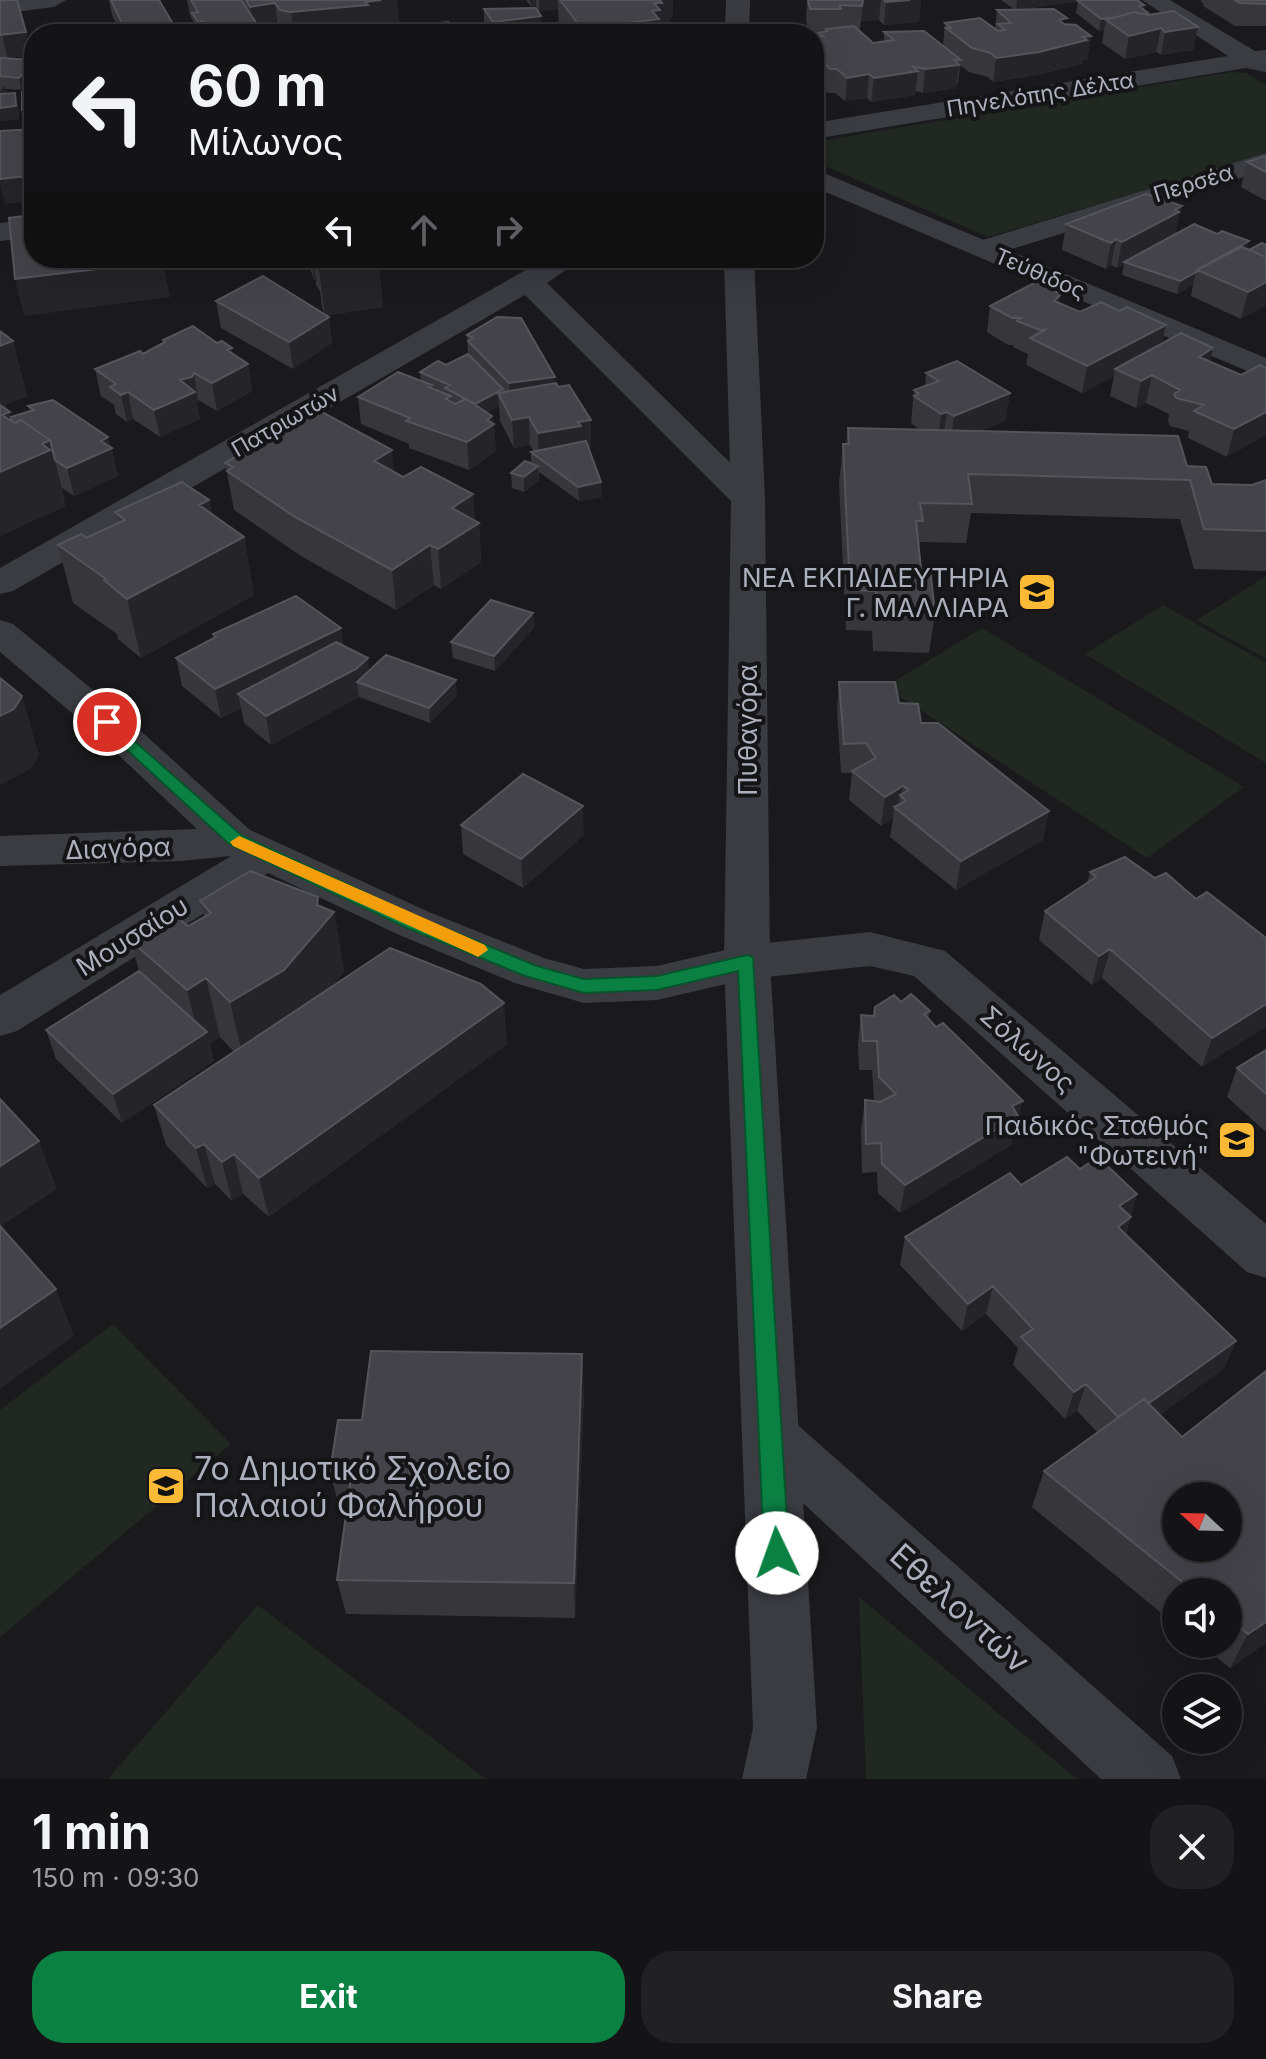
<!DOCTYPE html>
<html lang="en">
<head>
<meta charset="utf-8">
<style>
  :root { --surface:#141416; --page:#212123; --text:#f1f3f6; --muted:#9d9ea1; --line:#333335; --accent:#0b8043 }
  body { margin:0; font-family:Inter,sans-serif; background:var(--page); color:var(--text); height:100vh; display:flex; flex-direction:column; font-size:30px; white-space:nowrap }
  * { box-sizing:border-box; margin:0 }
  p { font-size:26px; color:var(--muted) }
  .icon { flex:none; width:44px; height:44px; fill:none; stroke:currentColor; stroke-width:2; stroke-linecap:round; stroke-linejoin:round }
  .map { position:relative; height:1779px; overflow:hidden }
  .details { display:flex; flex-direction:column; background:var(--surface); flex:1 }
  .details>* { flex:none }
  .top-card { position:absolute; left:24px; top:24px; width:800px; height:244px; border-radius:32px; box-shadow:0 8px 32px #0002,0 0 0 2px var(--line); background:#141416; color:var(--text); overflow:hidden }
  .needle { width:52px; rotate:292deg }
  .controls { position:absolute; left:1162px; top:1482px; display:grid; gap:16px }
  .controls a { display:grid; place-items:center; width:80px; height:80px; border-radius:50%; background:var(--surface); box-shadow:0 8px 32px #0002,0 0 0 2px var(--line); font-size:40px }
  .pin { position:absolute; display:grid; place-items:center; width:68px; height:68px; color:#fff; margin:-34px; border:4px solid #fff; border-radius:50%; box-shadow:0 2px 8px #0007 }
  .me { position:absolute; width:88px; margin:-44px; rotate:357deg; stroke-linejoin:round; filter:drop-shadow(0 0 6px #0008) }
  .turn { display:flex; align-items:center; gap:28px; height:168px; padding:0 32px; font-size:36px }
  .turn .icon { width:104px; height:104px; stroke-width:2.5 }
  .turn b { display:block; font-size:56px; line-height:68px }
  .lanes { display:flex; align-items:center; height:76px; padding:0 32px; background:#0003; justify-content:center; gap:40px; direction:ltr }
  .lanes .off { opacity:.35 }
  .round { display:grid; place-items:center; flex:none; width:84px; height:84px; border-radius:32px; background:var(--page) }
  .head { display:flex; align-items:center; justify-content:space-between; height:136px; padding:0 32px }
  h1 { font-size:48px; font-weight:700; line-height:60px }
  .action { display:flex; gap:16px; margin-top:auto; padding:16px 32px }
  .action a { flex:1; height:92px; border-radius:32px; background:var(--accent); color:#fff; font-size:32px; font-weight:700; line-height:92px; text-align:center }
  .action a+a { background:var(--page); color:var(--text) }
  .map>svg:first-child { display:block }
  .green { fill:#202821 }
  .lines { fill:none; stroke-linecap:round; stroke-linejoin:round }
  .pedestrian { fill:#3b3c42; fill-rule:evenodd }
  .minor { fill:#3b3c42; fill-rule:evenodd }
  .tertiary { fill:#3b3c42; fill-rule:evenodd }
  .wall { fill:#36363b }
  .shaded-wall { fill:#252529 }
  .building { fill:#434349; stroke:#53555b; stroke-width:2; fill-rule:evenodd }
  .route { fill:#0b8043; stroke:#07532c; stroke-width:2 }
  .slow { fill:#f59e0b }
  .labels { text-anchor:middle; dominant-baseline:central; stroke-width:8; stroke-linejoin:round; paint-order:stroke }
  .far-street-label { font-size:22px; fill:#acb1bd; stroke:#151518 }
  .poi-label { font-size:26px; fill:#acb1bd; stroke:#151518; text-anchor:end }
  .street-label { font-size:26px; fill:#acb1bd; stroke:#151518 }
  .near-poi-label { font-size:32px; fill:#acb1bd; stroke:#151518; text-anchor:start }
  .near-street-label { font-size:32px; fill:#acb1bd; stroke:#151518 }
</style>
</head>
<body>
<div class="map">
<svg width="1266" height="1779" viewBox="0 0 1266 1779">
  <rect width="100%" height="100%" fill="#1a1a1d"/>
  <path class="green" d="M1231 72 1246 73 1266 85V154L988 237 814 161V142Z
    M1266 576V659L1197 620Z
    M1163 605 1266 663V763L1085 654Z
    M982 628 1244 787 1147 858 885 687Z
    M113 1324 231 1444 0 1637V1410Z
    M859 1597 1077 1779H866Z
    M258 1605 486 1779H108Z"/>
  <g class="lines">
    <path class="pedestrian" d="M1266 153V170L993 255H973L968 249 973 243Z"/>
    <path class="minor" d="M0 0H66L54 7 0 14Z
      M1142 0H1170L1255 51 1266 50V72L1246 68 814 139V123L1228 56Z
      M814 169 1266 358V379L814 187Z
      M34 219V237L0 241V223Z
      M547 258H583L547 283 760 492 765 499 760 506 748 509 736 506 525 295 13 591 0 594V568Z
      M0 620 13 624 121 713 250 830 429 912 544 958 584 969 657 966 747 945 870 932 945 951 1266 1224V1278L1247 1272 914 976 870 966 747 979 657 1000 584 1003 515 983 397 934 268 873 17 1031 0 1036V995L231 856 181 861 0 866V836L197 829 93 731 0 652Z
      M771 1411 791 1419 1172 1756 1181 1779H1101L751 1455 743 1437 751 1419Z"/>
    <path class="tertiary" d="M726 0H750L749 34H725Z
      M724 258H754L765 499 770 962 817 1728 806 1779H742L753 1728 724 962 731 499Z"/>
  </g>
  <path class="wall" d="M109 0H159L179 34H121L112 15Z
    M187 0H397L399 28 452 34H395L394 30 370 34H195L193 21 190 15Z
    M526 0H673V13L668 23H664V34H559L558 9 539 11 536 6 531 7Z
    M807 0H921L919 22 884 25 879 20 861 21 860 29 857 28 873 43 884 42V32L943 45 945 23 995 28 997 10H1015L1001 0H1137L1144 5 1143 10 1147 15 1198 27 1193 50 1161 55 1156 52 1125 59 1102 43 1104 30 1099 31 1076 13 1078 1 1018 10 1066 24 1091 36 1087 60H1083V64L1036 75 993 82 988 77 969 72 960 65 958 83H956V88L923 93 915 91V95L871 102 867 98 845 101 835 93H828L821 86V84L814 82V37H818V33L826 32H808L806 18Z
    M1201 0H1266V26H1235L1203 6 1204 4 1201 2Z
    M0 1 26 32 31 55 10 58 34 60 21 90 5 89 6 94 15 93 18 106 19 119 0 121Z
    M484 9 542 28 493 34 484 21Z
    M1266 156V201L1241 187 1247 162Z
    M1066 224 1176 232 1174 235 1249 250 1266 245V305L1241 319 1191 296 1193 285 1177 294 1122 275 1124 264 1117 268 1111 265 1106 269 1062 250Z
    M304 258H378L383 307 327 315 329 317 332 343 293 369 221 328 216 301 325 314 322 307 320 291 316 285V280H314L310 268H308Z
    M1060 304 1080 312 1119 311 1166 325 1162 343 1213 348 1210 362 1241 375 1260 365 1227 457 1188 438 1189 431 1170 426 1168 421 1169 414 1146 403 1136 408 1110 396 1114 376 1082 393 1026 365 1028 354 1013 347V345H1008L987 332 990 306Z
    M0 331 13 341 27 396 5 405 11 417 30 412 28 406 108 437 118 476 74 496 62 488 65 506 0 536Z
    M467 335 555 383 591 420V447L588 448 602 497 579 501 539 472V480L524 492 512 488 511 473 531 463V452H534L530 445 514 448 500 421 499 406 487 413 492 416 496 451 469 470 409 448V444L361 424 358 397 421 381 420 372 446 365 468 354Z
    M163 340 233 354 248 364 252 391 217 411 198 400 197 404 200 419 160 437 133 419 127 422 116 414 114 405 101 396 95 369 143 354 163 343Z
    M926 373 1010 393 1005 421 980 431 1187 466 1212 484 1252 485 1266 480V571L1194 569 1180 519 971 513 966 543 920 542 919 553 921 569 935 613 929 653 873 651 872 631 846 630 839 483 843 444H846L848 428 920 430 911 423 914 390 925 387Z
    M225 463 395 472 403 477 473 494 475 521 479 523 481 562 441 589 434 585 396 610 301 556 234 510Z
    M209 500 212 514 244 537 254 595 141 658 118 639 117 634 73 603 58 545 86 538 117 523 115 512Z
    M533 613 534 628 495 671 453 658 451 642Z
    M341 628 343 645 369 671 457 695 430 723 359 697 271 745 244 723 241 708 221 718 182 686 176 658 214 638 213 634Z
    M839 682 899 703 1043 840 956 890 890 837 893 819 881 826 849 800 852 773H841L837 711Z
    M461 825 584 835 523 888 463 854Z
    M1090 872 1155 878 1196 899 1266 938 1202 1067 1102 978 1092 985 1039 940 1045 911 1087 883Z
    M200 901 320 906 334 912 344 972 331 987 507 1044 269 1217 243 1194 232 1201 215 1184 207 1188 166 1145 154 1105 234 1052 220 1037 210 1044 214 1061 122 1123 56 1059 46 1030 139 971 131 941 188 926 204 917Z
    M901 1002 930 1011 928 1019 936 1027 1023 1101 1011 1145 900 1213 878 1193 877 1172 862 1173 861 1129 865 1100 874 1101 872 1070H859L858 1044 861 1015 873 1016 875 1007Z
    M1266 1050V1132L1227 1097 1237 1068Z
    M1080 1169 1137 1194 1126 1234 1236 1341 1224 1368 1160 1415 1266 1643 1230 1668 1200 1644H1228V1592H1176V1625L1032 1507 1044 1471 1097 1432 1077 1411 1065 1419 1013 1365 1018 1348 986 1314 962 1331 900 1265 905 1237 1021 1185Z
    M584 1392 575 1618 346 1614 337 1580 347 1507H339L330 1471 362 1420Z"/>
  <path class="shaded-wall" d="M381 0H397L399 30 370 34H294L291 12Z
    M530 0H536V6L531 7Z
    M539 0H558V9L539 11Z
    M654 0H673V13L668 23H664V34H582V29Z
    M863 0H881L879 20 861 21Z
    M910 0H921L919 22 884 25 886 2Z
    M1017 0H1089L1016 10Z
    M275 3 279 34H210V32L253 28 250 7Z
    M1144 5 1142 14 1148 13 1145 25 1106 20 1104 30 1099 31 1101 19Z
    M541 16 542 28 493 34V22Z
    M203 21 205 34H200L198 22Z
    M1198 27 1193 50 1161 55 1165 32Z
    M1161 28 1156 52 1125 59 1129 36Z
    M26 32 31 55 8 59 2 35Z
    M1091 36 1087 60H1083V64L1036 75 993 82 996 58Z
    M34 61V76L21 90 19 78Z
    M959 65 956 88 923 93 925 69Z
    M918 71 915 95 871 102 874 78Z
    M869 74 867 98 845 101 847 78Z
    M5 86 8 98 0 107V91Z
    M15 93 18 106 19 119 0 121V108Z
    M34 109V122H25L22 110Z
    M34 175V201L5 204 0 184V179Z
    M1182 206 1176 232 1175 233 1174 238 1124 262V264L1117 268 1122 242Z
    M1116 239 1111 265 1106 269 1111 243Z
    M1249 241 1246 255 1198 271Z
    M204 258H275V259L205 266Z
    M306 258H309L310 268H308Z
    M311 258H313L316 280H314Z
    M346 258H378L383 307 325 315 318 262Z
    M402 258H449L403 264Z
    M163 261 170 297 24 316 15 279Z
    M1196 271 1193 285 1177 294 1180 281Z
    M1266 282V305L1241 319 1248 292Z
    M1061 294 1057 320 1054 301Z
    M329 317 332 343 293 369 289 342Z
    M1166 325 1160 352 1115 369 1114 376 1082 393 1087 366Z
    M13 341 27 396 5 405 7 413 10 412 23 462 42 444 50 440 64 497 63 498 65 506 0 536V346Z
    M232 348 236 371 248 364 252 391 217 411 212 383 227 350Z
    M1213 348 1207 375 1199 357Z
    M194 373 198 400 197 404 200 419 160 437 154 410 180 380Z
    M1152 375 1146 403 1136 408 1141 381Z
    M555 377 556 404 510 410 509 383Z
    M503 389 504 403 498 393 499 406 476 419 475 404Z
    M128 392 133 419 127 422 121 395Z
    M1010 393 1005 421 950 444 954 416Z
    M947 412 943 439 938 441 941 414Z
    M1266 412V435L1227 457 1234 429Z
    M492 416V425L494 424 496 451 469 470 467 442 487 420Z
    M529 417 530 445 514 448 512 420Z
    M591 420V447L539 458 538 433Z
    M108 437 111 449 112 448 118 476 74 496 67 468 101 441Z
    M392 450 396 489 374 461Z
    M538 466 539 480 524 492V477Z
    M601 482 602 497 579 501 578 487Z
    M473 494 475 525 479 523 481 562 441 589 438 549 452 508Z
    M209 500 219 551 244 537 254 595 141 658 127 599 199 505Z
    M430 545 434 585 396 610 392 570Z
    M533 613 534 628 495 671 494 656Z
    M341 628 344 657 238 694 241 708 221 718 215 689Z
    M368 658 371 686 357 682 359 697 271 745 266 716Z
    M456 680 457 695 430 723 429 708Z
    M22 696 39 755 31 769 0 785V716Z
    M903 786 901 797 900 795 898 810 894 807 893 819 881 826 885 797Z
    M583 806 584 835 523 888 521 859Z
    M1049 811 1043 840 956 890 961 861Z
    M318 897 323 925 334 912 344 972 295 1029 244 1061 230 1002 317 905Z
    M1110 949 1102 978 1092 985 1099 956Z
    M206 978 220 1037 210 1044 214 1061 122 1123 113 1094 199 1037 187 990Z
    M504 1003 507 1044 269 1217 259 1178Z
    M1266 1004V1027L1202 1067 1212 1038Z
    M1023 1101 1011 1145 900 1213 905 1185 1012 1106Z
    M39 1141 57 1189 0 1227V1166Z
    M204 1144 215 1184 207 1188 196 1148Z
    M234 1154 243 1194 232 1201 222 1162Z
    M1137 1194 1122 1246 1109 1255 1119 1206Z
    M993 1286 986 1314 962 1331 968 1304Z
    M56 1289 74 1336 0 1389V1328Z
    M1236 1341 1224 1368 1113 1449 1122 1422Z
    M582 1354 584 1392 575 1618 574 1583Z
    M1086 1384 1077 1411 1065 1419 1074 1392Z
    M1266 1622V1643L1230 1668 1248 1634Z"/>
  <path class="building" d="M10 0H17L26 32 0 35V1Z
    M111 0H159L179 34H127Z
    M191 0H241L259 27 210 32 203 21 198 22 192 13 198 12Z
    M246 0H381L365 2 368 5 291 12 280 10 275 3 250 7Z
    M560 0H660L662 3H654L660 10 652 11 659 19 582 29Z
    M808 0H863L862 6 840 5 841 9H810Z
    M884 0H910L886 2Z
    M1086 0H1137L1144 5 1139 6 1148 13 1142 14 1134 12 1117 17 1101 19 1078 1Z
    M1235 0H1266V4L1240 3Z
    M536 8 541 16 493 22 484 9Z
    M1054 9 1067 18 1059 20 1064 24 1076 25 1091 36 1083 37 1087 40 1039 52 996 58 991 53 972 48 946 28H951L945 23 980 18 998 31 1005 30 998 24 1011 23 997 10Z
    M1174 11 1198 27 1165 32 1161 28 1129 36 1106 20 1134 12 1148 15Z
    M448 22 452 34H403L402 32 397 33 394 28Z
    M854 26 873 43 894 40 884 32 924 31 961 60H954L959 65 925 69 912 66 918 71 874 78 869 74 847 78 837 69H830L823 62 827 61 816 59 814 57V37L823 36 818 33 828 31 826 29Z
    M0 58 34 60V61L19 78 0 76Z
    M34 91V109L22 110V92Z
    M15 93 16 106 0 108V94Z
    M34 129V175L0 179V131Z
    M1266 156V172L1247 162Z
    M1146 194 1182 206 1175 210 1179 212 1122 242 1116 239 1111 243 1066 224Z
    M34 215V258H163V261L15 279 9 218Z
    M1194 224 1217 234 1222 231 1249 241 1197 270 1198 271 1180 281 1124 262Z
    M1262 243 1266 245V257L1249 250Z
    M1242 247 1266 257V282L1248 292 1197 270Z
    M317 258H346L318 262Z
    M263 276 329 317 289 342 216 301Z
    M1036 282 1061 294 1054 301 1080 312 1101 302 1119 311 1127 307 1166 325 1087 366 1030 338 1047 329 1040 330 1017 321 1021 318H1012L990 306Z
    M497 317 521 318 555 377 509 383 468 341 473 338 467 335Z
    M193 326 217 343 222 341 232 348 227 350 248 364 212 383 194 373 192 377 180 380 195 392 154 410 128 392 121 395 110 387 116 384 95 369 140 351 143 354 165 342 163 340Z
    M0 331 13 341 0 346Z
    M1181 333 1213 348 1199 357 1241 375 1260 365 1266 368V412L1234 429 1194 411 1204 405 1176 398 1174 394 1180 390 1152 375 1141 381 1115 369Z
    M468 354 503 389 475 404 445 388 450 385 420 372 438 361 446 365Z
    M957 361 1010 393 954 416 947 412 941 414 914 396 919 394 914 390 939 381 926 373Z
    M398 372 432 385 428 387 451 396 446 399 455 404 466 399 492 416 487 420 494 424 467 442 406 421 410 418 358 397Z
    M556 383 558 387 569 385 591 420 578 422 581 426 538 433 529 417 512 420 498 393Z
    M53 400 108 437 101 441 112 448 67 468 55 460 50 440 21 420 15 423 12 421 11 417 34 410 28 406Z
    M0 405 10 412 2 415 15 423 21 420 50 440 42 444 50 450 0 472Z
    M315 412H322L392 450 374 461 403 477 421 467 473 494 452 508 479 523 438 549 430 545 392 570 295 517 227 471 233 467 225 463Z
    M848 428 1178 436 1187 466 1206 467 1212 484 1252 485 1266 480V531L1204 529 1190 480 968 474 972 504 920 503 923 521H916L921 569H930L935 613 877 611 876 591 850 590 843 444H849Z
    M586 441 601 482 578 487 531 452Z
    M525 461 538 466 524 477 511 473Z
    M182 482 209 500 199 505 244 537 127 599 104 580 106 579 58 545 81 534 86 538 125 520 115 512Z
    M296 596 341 628 215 689 176 658 216 637 213 634Z
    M491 600 533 613 494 656 451 642Z
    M336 642 368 658 356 669 266 716 238 694Z
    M386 655 456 680 429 708 357 682Z
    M0 678 22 696 14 709 0 716Z
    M839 682H895L899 703 918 704 921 723H938L1049 811 961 861 894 807 906 801 900 795 909 790 903 786 885 797 852 771 876 758 866 743 844 744Z
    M523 774 583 806 521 859 461 825Z
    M1125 857 1155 878 1166 873 1196 899 1207 892 1266 938V1004L1212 1038 1110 949 1099 956 1045 911 1096 877 1090 872Z
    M250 871 318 897 317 905 334 912 284 970 230 1002 206 978 187 990 131 941 173 915 188 926 211 913 200 901Z
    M390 948 481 984 504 1003 259 1178 234 1154 222 1162 204 1144 196 1148 154 1105Z
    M139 971 207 1032 113 1094 46 1030Z
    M911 994 930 1011 924 1014 936 1027 943 1023 1023 1101 1012 1106 1018 1116 905 1185 882 1164 881 1143 866 1144 865 1100 880 1102 896 1094 879 1077 877 1041H863L861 1015 874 1016 875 1007 894 995 901 1002Z
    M1266 1050V1094L1237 1068Z
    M0 1099 39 1141 0 1166Z
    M1067 1157 1080 1169 1098 1157 1137 1194 1119 1206 1131 1217 1118 1227 1236 1341 1149 1403 1144 1399 1118 1417 1086 1384 1074 1392 1021 1337 1033 1329 993 1286 968 1304 905 1237 1010 1173 1021 1185Z
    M0 1226 56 1289 0 1328Z
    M371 1351 582 1354 574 1583 337 1580 352 1471H330L338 1420H362Z
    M1266 1371V1622L1248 1634 1228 1618V1592H1195L1044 1471 1144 1399 1182 1437ZM1176 1496H1228V1548H1176Z"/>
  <path class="route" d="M107 717 241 835 420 918 537 966 584 979 657 976 747 955 753 957 789 1553 785 1562 777 1565 768 1562 764 1553 738 971 657 990 584 993 525 976 407 928 229 844 101 726 98 722Z"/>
  <path class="slow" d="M239 836 485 945 488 950 478 957 472 954 233 846 230 842Z"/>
  <defs>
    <symbol id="school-square" viewBox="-11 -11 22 22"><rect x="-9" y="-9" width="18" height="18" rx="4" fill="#faba35" stroke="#151518"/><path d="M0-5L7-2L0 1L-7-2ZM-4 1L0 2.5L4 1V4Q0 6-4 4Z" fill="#111"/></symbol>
  </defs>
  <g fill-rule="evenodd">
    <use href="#school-square" x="1015" y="570" width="44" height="44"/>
    <use href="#school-square" x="1215" y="1118" width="44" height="44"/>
    <use href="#school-square" x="144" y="1464" width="44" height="44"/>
  </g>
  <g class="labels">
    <g class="far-street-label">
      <text transform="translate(1040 94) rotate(-9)">Πηνελόπης Δέλτα</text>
      <text transform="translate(1193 183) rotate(-17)">Περσέα</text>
      <text transform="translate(1040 273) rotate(23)">Τεύθιδος</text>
      <text transform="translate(285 421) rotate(-30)">Πατριωτών</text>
    </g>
    <g class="poi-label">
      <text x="1009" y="577">ΝΕΑ ΕΚΠΑΙΔΕΥΤΗΡΙΑ<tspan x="1009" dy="30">Γ. ΜΑΛΛΙΑΡΑ</tspan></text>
      <text x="1209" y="1125">Παιδικός Σταθμός<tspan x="1209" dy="30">"Φωτεινή"</tspan></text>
    </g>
    <g class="street-label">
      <text transform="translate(747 730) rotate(-90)">Πυθαγόρα</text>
      <text transform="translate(118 848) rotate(-2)">Διαγόρα</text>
      <text transform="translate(132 936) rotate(-32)">Μουσαίου</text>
      <text transform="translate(1028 1049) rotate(41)">Σόλωνος</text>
    </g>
    <g class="near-poi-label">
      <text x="194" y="1468">7ο Δημοτικό Σχολείο<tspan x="194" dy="37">Παλαιού Φαλήρου</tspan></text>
    </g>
    <g class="near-street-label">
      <text transform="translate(960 1608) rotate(42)">Εθελοντών</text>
    </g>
  </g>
</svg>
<div class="controls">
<a><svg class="needle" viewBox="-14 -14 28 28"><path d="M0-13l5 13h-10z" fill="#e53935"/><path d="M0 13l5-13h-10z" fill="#9d9ea1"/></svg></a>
<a><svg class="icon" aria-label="sound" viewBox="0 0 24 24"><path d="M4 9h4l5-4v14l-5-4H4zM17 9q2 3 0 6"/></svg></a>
<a><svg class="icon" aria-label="layers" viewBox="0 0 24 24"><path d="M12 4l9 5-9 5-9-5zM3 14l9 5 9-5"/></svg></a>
</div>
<div class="pin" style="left:107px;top:722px;background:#d93025"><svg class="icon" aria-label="arrive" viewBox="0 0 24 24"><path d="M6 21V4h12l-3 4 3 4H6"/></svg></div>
<svg class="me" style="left:777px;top:1553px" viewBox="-20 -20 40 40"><circle r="19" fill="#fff"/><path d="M0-13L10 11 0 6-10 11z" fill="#0b8043"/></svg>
<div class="top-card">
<div class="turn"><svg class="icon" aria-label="left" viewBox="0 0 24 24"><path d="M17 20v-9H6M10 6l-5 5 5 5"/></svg><div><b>60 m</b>Μίλωνος</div></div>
<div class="lanes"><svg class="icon" aria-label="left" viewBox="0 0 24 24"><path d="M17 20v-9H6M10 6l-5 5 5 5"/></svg><svg class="icon off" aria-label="ahead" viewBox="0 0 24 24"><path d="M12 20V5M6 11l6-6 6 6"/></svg><svg class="icon off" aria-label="right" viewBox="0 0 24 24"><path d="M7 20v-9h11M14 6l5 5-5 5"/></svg></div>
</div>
</div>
<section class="details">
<div class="head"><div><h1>1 min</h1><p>150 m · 09:30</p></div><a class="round"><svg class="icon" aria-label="close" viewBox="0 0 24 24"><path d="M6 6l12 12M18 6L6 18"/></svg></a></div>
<div class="action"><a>Exit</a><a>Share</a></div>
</section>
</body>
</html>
